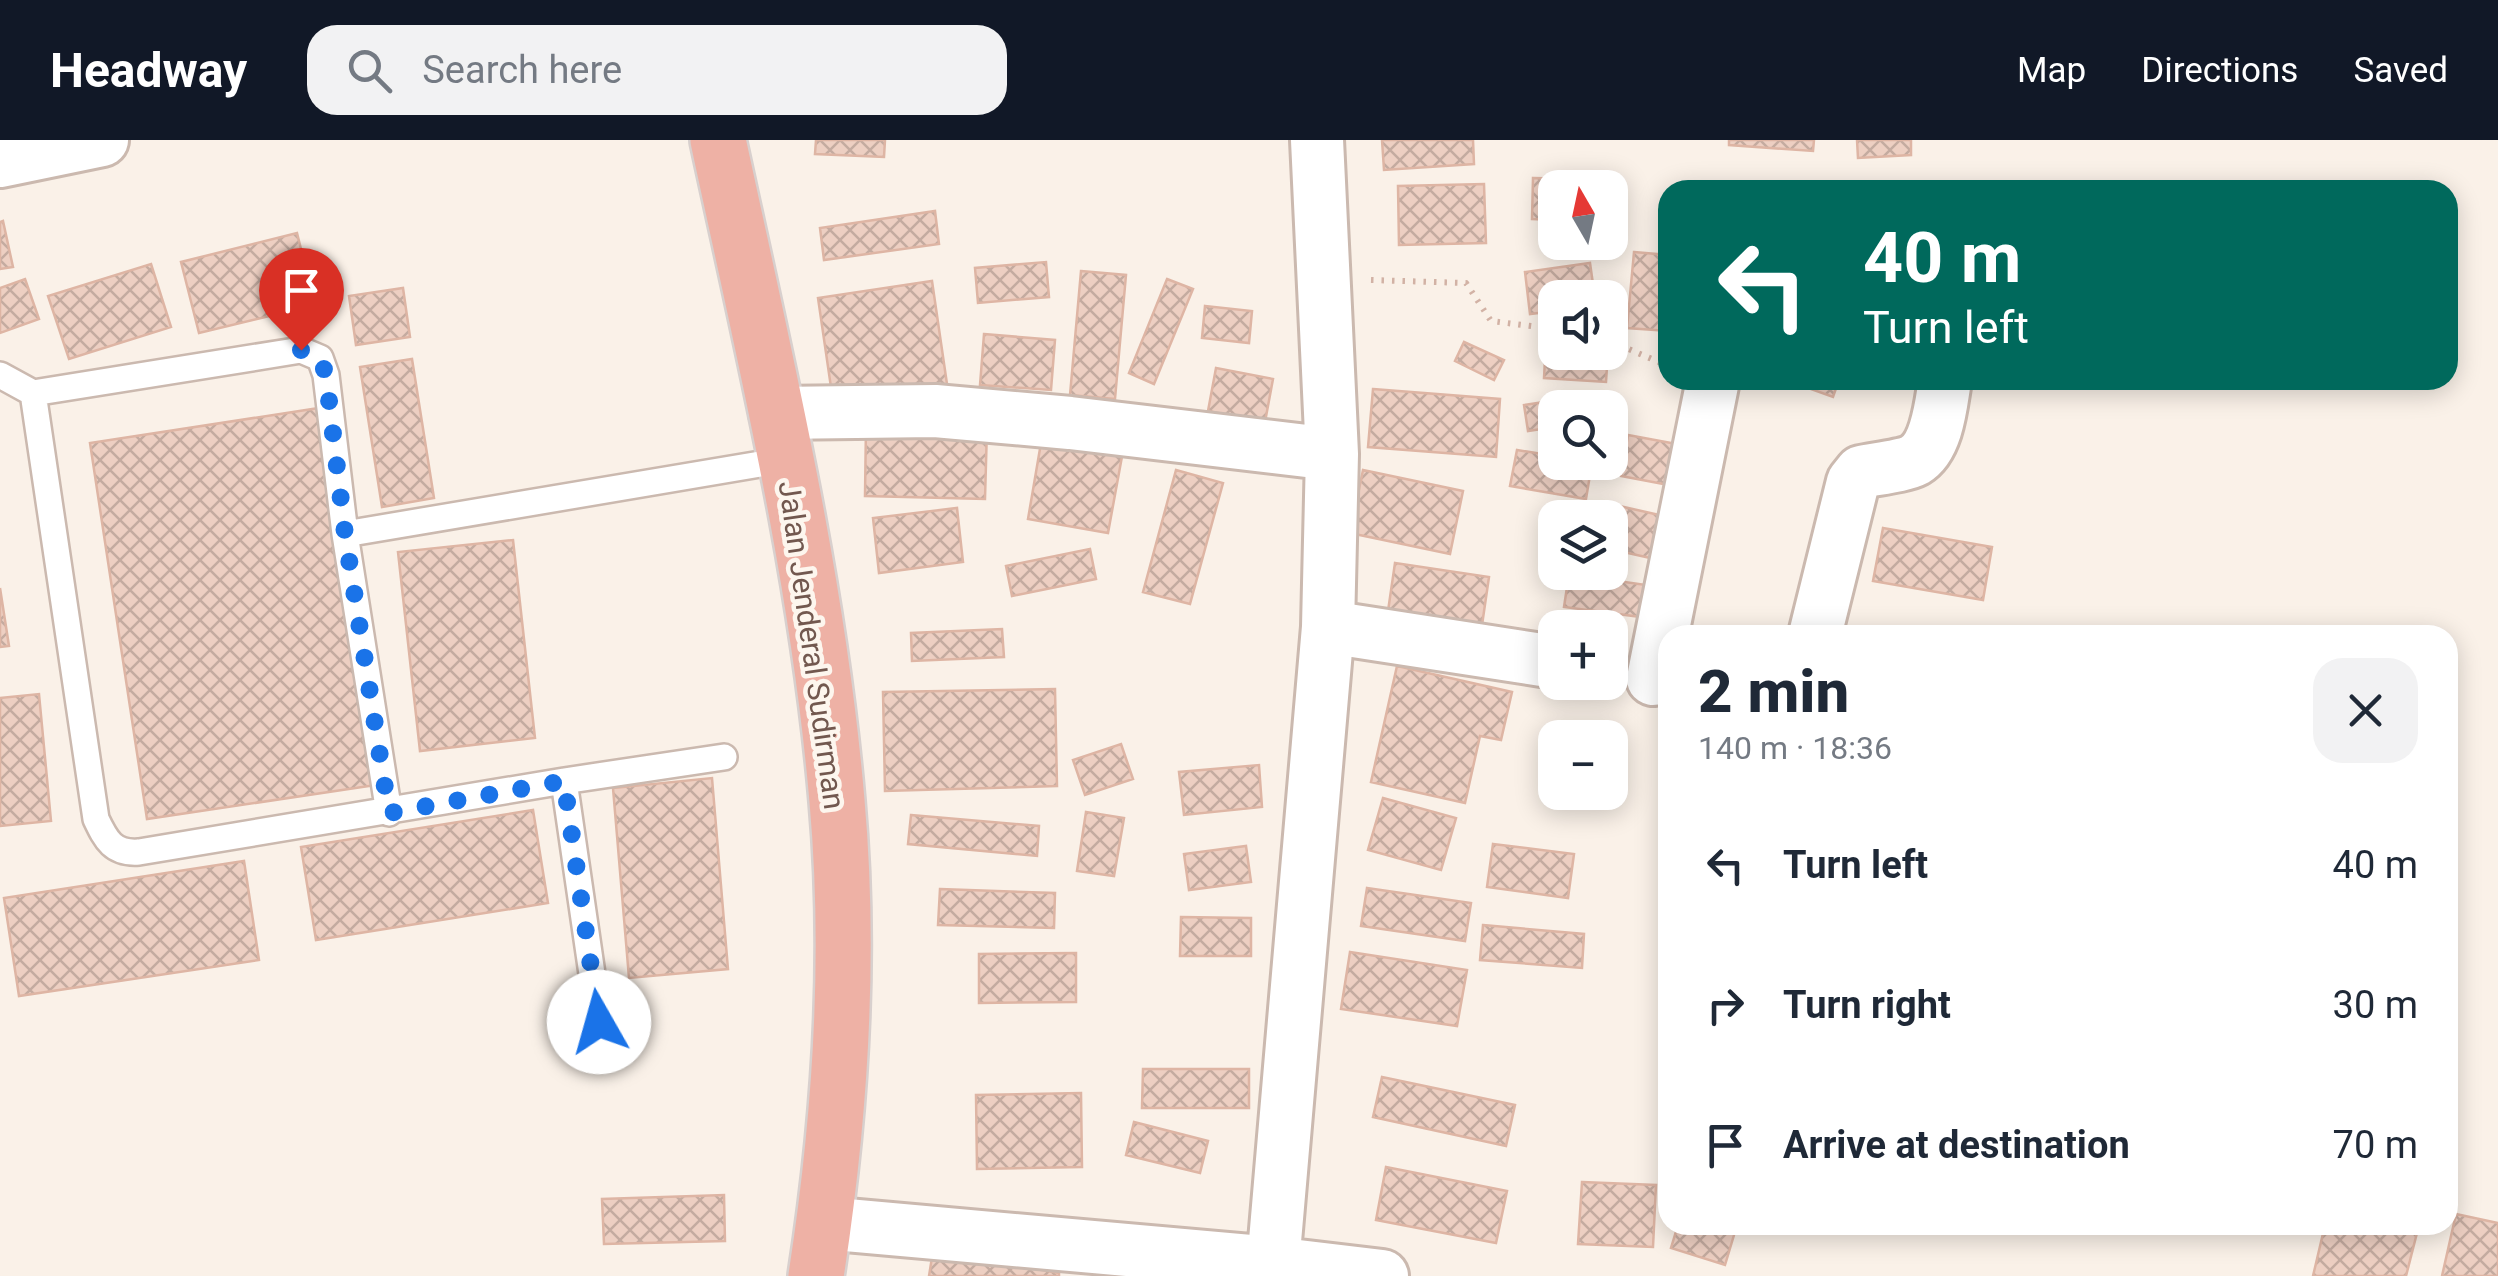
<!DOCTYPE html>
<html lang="en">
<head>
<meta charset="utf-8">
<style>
  :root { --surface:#fff; --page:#f2f2f3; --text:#1f2937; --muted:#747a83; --accent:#111827 }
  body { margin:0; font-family:Roboto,sans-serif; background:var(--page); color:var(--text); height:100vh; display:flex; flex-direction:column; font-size:38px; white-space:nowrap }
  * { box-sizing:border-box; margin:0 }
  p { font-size:32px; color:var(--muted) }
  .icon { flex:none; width:55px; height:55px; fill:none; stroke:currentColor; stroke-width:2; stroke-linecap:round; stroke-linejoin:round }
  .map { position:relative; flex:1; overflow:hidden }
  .details { position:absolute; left:1658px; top:485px; width:800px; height:610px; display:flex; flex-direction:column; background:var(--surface); border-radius:30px; box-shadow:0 5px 25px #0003 }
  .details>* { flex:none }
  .top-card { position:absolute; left:1658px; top:40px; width:800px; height:210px; border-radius:30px; box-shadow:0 5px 25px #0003; background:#00695c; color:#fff; overflow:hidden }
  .needle { width:65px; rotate:351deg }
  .controls { position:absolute; left:1538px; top:30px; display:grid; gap:20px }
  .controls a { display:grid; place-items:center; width:90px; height:90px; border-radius:20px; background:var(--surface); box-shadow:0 5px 25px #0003; font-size:50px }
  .pin { position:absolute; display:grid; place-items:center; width:85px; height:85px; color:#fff; margin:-102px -42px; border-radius:50% 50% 50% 0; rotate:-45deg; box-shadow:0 0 10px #0007 }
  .pin .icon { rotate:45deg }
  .me { position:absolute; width:110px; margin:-55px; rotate:353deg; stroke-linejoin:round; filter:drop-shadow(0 0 8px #0008) }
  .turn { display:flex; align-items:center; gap:35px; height:210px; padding:0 40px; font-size:45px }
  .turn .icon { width:130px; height:130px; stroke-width:2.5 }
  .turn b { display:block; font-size:70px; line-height:85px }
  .round { display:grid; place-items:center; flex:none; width:105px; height:105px; border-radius:30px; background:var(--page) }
  .headline { display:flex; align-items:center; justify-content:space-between; height:170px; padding:0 40px }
  h1 { font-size:60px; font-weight:800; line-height:75px }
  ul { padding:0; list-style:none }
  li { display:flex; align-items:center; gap:30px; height:140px; padding:0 40px }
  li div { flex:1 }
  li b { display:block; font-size:38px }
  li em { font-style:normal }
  header { display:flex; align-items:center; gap:60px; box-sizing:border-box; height:140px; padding:0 50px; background:var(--accent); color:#fff }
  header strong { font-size:48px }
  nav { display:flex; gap:55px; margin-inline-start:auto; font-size:35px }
  .search { width:700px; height:90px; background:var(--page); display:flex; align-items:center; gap:25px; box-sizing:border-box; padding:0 35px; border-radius:30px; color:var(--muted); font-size:38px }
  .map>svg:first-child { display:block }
  .building { fill:url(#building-cross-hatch); stroke:#deb5a4; stroke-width:2.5 }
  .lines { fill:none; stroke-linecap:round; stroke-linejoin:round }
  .lane-casing { stroke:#cbb9af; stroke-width:30 }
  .street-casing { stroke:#cbb9af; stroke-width:58 }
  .highway-casing { stroke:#d8d0ce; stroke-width:60 }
  .path { stroke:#d2b2a5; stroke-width:6; stroke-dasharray:2.5 8; stroke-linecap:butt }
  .lane { stroke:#fff; stroke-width:25 }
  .street { stroke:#fff; stroke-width:52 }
  .highway { stroke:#eeb1a5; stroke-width:55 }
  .route { stroke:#1a73e8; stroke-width:18; stroke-dasharray:0 32.4 }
  .labels { text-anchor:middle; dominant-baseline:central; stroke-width:9; stroke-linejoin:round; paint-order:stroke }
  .street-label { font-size:30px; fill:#72584f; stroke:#fdf6ee }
</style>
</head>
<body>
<header>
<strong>Headway</strong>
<div class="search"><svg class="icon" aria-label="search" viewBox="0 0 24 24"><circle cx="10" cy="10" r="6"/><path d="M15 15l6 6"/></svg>Search here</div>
<nav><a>Map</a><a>Directions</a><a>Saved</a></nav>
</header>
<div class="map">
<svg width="2498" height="1136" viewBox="0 0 2498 1136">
  <defs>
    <pattern id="building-cross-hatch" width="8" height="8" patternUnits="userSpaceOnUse" patternTransform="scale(2.5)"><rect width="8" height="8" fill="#edcfc2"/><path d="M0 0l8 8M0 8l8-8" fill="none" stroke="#c4aba0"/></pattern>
  </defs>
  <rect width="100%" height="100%" fill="#faf1e8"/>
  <path class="building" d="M816 0H885L884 17 815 14Z
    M1382 0H1473L1474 24 1384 30Z
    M1729 0H1814L1813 11 1729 5Z
    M1857 0H1911V15L1858 18Z
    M1533 38 1621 40 1619 82H1610V48H1555V80L1532 79Z
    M1484 44 1486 103 1399 105 1398 46Z
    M935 71 939 104 824 120 820 88Z
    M3 81 13 127 0 129V82Z
    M297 93 315 165 199 193 181 122Z
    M1634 112 1668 115V191L1627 188Z
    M1046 122 1049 157 978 163 975 128Z
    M1590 123 1595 158H1555V171L1530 174 1525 132Z
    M151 124 171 187 69 219 48 156Z
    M1081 131 1126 135 1115 259 1070 255Z
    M25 139 39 179 0 193V148Z
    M1167 139 1193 149 1154 244 1129 233Z
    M932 141 947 244 833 261 818 158Z
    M403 148 410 197 356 205 349 156Z
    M1205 166 1252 171 1249 203 1202 198Z
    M984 194 1055 200 1051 250 980 245Z
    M1546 201H1555V212H1608L1606 242 1544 238Z
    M1464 202 1504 220 1494 240 1455 221Z
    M412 219 434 358 382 367 360 227Z
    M1216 228 1273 239 1265 282 1208 271Z
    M1786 240H1839L1833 257Z
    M1373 249 1500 259 1496 317 1368 307Z
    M1590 255 1592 268H1555V287L1528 291 1524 265Z
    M319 268 376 645 147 679 90 303Z
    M866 285 987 288 985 359 865 356Z
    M1628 295 1682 305 1674 346 1621 336Z
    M1042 297 1123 311 1108 393 1028 379Z
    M1517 310 1555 316V322L1592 323 1586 359 1510 346Z
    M1176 330 1223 343 1190 464 1143 452Z
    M1363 330 1463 351 1450 414 1350 393Z
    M1602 362 1668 377 1659 420 1610 409V378H1599Z
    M957 368 963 422 879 433 873 378Z
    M1883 388 1992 407 1983 460 1873 441Z
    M513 400 535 598 420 611 398 412Z
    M1090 409 1096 439 1012 456 1006 426Z
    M1395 423 1489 437 1481 492 1387 478Z
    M1569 434 1646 445 1641 477 1564 467Z
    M0 448 9 506 0 507Z
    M1002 489 1004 517 912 521 911 493Z
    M1397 526 1512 552 1501 600 1480 596 1465 663 1371 642Z
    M1055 549 1057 646 885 651 883 552Z
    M39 554 51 681 0 686V558Z
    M1121 604 1133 639 1085 655 1073 620Z
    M1259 625 1262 667 1184 675 1179 632Z
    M712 638 728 829 629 838 613 648Z
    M1383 658 1456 678 1441 730 1368 710Z
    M533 670 548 763 316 800 301 707Z
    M1086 672 1124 678 1114 736 1077 731Z
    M911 675 1039 686 1037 716 908 704Z
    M1493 704 1574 714 1568 758 1487 747Z
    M1246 706 1251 742 1189 750 1184 714Z
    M244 721 259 820 19 856 4 758Z
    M1367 748 1471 763 1465 801 1361 786Z
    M940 749 1055 753 1054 788 938 785Z
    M1181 777 1251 778V816H1180Z
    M1483 785 1584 794 1582 828 1480 820Z
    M1350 812 1467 830 1457 886 1341 869Z
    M1076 813V862L979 863V814Z
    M1143 929H1249V968H1142Z
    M1382 937 1515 965 1506 1006 1373 977Z
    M1081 953 1082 1027 977 1029 976 955Z
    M1134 982 1208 1001 1200 1033 1126 1015Z
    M1386 1027 1507 1051 1496 1103 1376 1080Z
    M1582 1042 1656 1045 1653 1107 1578 1104Z
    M724 1055 725 1101 604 1104 602 1059Z
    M2456 1074 2498 1083V1136H2442Z
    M1678 1085H1737L1725 1125 1671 1108Z
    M2325 1085H2419L2406 1136H2313Z
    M933 1111 1059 1133V1136H929Z"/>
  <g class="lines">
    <defs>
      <path id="lane" d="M0 235 33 253
        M345 394 389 673
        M564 641 724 617
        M599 882 564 641 139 712C113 714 106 700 96 679L33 253 301 210 320 218 326 235 345 394 784 320"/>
      <path id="street" d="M0 21 102 0
        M776 273 935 271 1070 283 1332 314
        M1328 487 1555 522
        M1815 495 1853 342 1861 332C1874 329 1904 326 1915 320 1938 306 1941 263 1945 240
        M1653 539 1713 240
        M824 1083 1273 1123 1382 1136
        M1272 1136 1328 487 1332 314 1317 0"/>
      <path id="highway" d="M718 0C765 219 818 438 837 661 851 818 840 981 816 1136"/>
    </defs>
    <use href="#lane" class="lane-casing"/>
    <use href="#street" class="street-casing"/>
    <use href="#highway" class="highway-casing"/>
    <path class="path" d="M1371 140 1466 143 1491 181 1555 189
      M1610 201 1668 226"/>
    <use href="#lane" class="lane"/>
    <use href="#street" class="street"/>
    <use href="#highway" class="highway"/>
  </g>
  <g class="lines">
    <path class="route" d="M301 210 320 218 326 235 345 394 389 673 564 641 599 882"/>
  </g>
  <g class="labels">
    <g class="street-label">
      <text transform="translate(812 505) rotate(82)">Jalan Jenderal Sudirman</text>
    </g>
  </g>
</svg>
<div class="controls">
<a><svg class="needle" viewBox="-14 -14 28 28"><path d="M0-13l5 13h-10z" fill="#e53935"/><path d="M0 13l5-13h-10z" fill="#747a83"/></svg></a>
<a><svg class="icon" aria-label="sound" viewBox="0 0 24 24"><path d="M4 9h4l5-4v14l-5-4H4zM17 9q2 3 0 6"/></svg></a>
<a><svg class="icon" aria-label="search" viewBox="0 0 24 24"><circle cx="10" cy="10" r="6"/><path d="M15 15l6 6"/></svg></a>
<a><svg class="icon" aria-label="layers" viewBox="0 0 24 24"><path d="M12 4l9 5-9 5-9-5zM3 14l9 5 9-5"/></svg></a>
<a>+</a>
<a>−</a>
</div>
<div class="pin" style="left:301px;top:210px;background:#d93025"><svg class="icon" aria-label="arrive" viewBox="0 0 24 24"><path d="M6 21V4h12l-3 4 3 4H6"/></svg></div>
<svg class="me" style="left:599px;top:882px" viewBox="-20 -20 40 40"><circle r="19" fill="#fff"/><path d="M0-13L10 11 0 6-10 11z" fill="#1a73e8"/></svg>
<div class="top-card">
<div class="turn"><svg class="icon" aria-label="left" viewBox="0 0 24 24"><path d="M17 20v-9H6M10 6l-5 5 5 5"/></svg><div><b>40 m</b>Turn left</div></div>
</div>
<section class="details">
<div class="headline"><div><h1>2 min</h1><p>140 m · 18:36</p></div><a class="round"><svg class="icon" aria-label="close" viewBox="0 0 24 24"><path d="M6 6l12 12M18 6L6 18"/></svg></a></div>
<ul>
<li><svg class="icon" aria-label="left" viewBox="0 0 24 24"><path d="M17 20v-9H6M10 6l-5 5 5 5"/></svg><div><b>Turn left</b></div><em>40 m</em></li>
<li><svg class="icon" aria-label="right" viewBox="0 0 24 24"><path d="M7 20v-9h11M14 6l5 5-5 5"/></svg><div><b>Turn right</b></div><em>30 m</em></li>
<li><svg class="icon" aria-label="arrive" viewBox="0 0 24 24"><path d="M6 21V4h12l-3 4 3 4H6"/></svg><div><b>Arrive at destination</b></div><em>70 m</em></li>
</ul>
</section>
</div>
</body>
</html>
